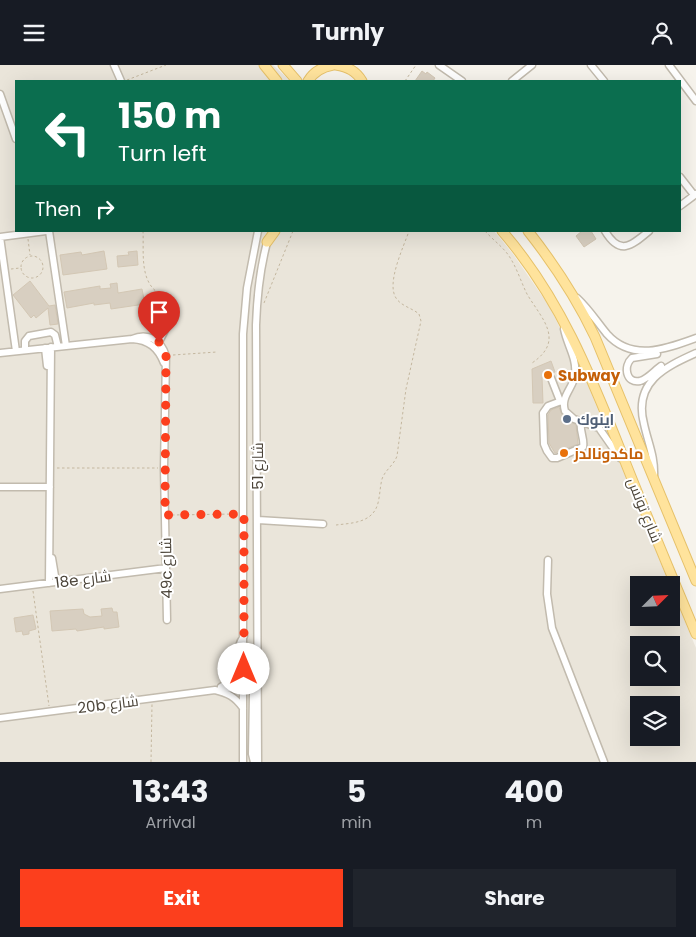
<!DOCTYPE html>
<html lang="en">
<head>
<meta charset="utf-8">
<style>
  :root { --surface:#171b24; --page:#20242c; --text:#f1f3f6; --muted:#9ea1a6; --accent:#fc3f1d }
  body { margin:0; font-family:Poppins,Cairo,sans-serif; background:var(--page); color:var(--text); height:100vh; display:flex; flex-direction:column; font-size:19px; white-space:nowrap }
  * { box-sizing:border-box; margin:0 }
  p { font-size:16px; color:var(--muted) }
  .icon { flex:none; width:28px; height:28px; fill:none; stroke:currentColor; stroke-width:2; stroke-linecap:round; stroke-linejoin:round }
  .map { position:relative; height:697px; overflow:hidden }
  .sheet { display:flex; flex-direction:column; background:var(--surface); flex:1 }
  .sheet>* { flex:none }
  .banner { position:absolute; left:15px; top:15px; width:666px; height:152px; border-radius:0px; box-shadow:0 5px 20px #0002; background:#0b6e4f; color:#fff; overflow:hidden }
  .needle { width:32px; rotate:66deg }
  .controls { position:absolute; left:630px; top:511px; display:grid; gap:10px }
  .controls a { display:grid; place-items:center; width:50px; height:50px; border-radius:0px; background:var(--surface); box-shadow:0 5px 20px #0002; font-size:25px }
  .pin { position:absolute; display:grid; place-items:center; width:42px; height:42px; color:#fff; margin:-51px -21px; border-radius:50% 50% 50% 0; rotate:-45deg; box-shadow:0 0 5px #0007 }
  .pin .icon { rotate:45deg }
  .me { position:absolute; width:55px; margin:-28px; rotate:0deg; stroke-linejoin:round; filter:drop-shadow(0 0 4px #0008) }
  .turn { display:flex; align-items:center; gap:18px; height:105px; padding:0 20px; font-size:22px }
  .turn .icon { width:65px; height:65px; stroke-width:2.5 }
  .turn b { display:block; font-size:35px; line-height:42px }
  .then { display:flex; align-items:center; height:48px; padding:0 20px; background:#0003; gap:10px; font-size:19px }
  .eta { display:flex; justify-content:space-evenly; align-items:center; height:85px; text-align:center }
  .eta b { font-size:30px; font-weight:700; line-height:35px }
  .primary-button { display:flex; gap:10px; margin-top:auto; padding:10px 20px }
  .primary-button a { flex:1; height:58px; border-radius:0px; background:var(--accent); color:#fff; font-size:20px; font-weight:700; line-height:58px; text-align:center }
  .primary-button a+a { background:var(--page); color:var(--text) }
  header { display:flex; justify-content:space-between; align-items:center; height:65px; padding:0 20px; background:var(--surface); font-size:22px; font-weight:700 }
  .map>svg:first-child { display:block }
  .residential { fill:#eae5da; fill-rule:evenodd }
  .building { fill:#d8cfc1; stroke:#d3c7b4 }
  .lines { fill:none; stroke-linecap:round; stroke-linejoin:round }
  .minor-casing { stroke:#c2bbae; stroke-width:9 }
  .major-casing { stroke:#e6c16a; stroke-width:11 }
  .path { stroke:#c4b79f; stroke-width:1; stroke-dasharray:2.5 2.5; stroke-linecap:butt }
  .minor { stroke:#fff; stroke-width:6 }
  .major { stroke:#ffe39c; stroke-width:9 }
  .route { stroke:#fc3f1d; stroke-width:9; stroke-dasharray:0 16.2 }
  .food-dot { fill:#e8710a; stroke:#fff; stroke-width:2 }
  .service-dot { fill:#5c6f8a; stroke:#fff; stroke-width:2 }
  .labels { text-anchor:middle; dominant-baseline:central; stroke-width:4; stroke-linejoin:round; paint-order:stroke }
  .food-label { font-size:15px; font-weight:bold; fill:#c56008; stroke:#fff; text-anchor:start }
  .service-label { font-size:15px; font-weight:bold; fill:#4e5e75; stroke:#fff; text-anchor:start }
  .street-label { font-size:15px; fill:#4b4439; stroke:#fff }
</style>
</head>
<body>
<header><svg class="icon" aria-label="menu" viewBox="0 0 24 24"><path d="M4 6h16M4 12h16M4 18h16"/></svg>Turnly<svg class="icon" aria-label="person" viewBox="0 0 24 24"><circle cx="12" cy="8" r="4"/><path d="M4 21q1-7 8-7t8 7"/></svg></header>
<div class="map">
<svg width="696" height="697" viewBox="0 0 696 697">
  <rect width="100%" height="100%" fill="#f6f3ec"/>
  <path class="residential" d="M0 0H273L285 11 289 16H16V166H494L513 189 549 241 582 306 670 520H639V552H671V523L696 583V697H0ZM639 580H671V612H639ZM639 640H671V672H639Z"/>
  <path class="building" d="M422 6 426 9 427 7 435 13 433 16H415Z
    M582 166H591L596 174 584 182 576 171Z
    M104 186 107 204 63 210 60 190 81 187 82 190Z
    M137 186 138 200 118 202 117 191 129 190 128 187Z
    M30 216 49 241 55 240 58 259 50 260 48 243 36 253 34 250 31 253 13 230Z
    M117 218 118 228 142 224 145 239 111 244 110 238 94 240V238L67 243 64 227 100 221V224L111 223 110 219Z
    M551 296 555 307 542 312 543 338H533L532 304Z
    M559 342 562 350 576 360 578 379 555 388 549 378 548 350 551 345Z
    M112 543 113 547H117L119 562 104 564V562L77 566 76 564 52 566 50 546 83 544 84 549 90 552 102 551 101 544Z
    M33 550 36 564 29 566V569L23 570 22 566 16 567 14 553Z"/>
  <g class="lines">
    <defs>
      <path id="minor" d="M114 0 121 16
        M439 0 462 16
        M591 0 604 16
        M669 0 696 36
        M512 16 532 0
        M0 29 16 74
        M680 112 694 130
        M680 141 696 129
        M49 166 66 281
        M605 166C620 191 631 181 649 166
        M0 172 16 286
        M0 172 46 166
        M577 233C589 244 597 257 607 269 632 297 666 284 696 273
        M564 264C567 280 577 293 575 309 574 323 560 331 565 346L574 354 599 363 620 393
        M132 274C148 267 161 275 166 291L164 403 167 555
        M159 277 165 265 166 232
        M45 283 47 301
        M25 285V276L29 271 51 267 55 270 58 282
        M0 288 132 274C149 275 158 283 164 298
        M657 289 632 293C623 301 626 319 640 316 648 314 655 305 661 301
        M551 313 560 336
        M564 335 548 341 543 348 544 379 547 386 552 393H557L583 382C585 374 579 366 581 356
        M654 412C655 391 648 378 644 359 633 317 665 302 696 288
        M0 422H50
        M258 455 323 459
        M52 493 56 517
        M548 495 547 529 552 563 604 697
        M49 518 51 282
        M0 524 166 503
        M221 622C247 608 230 590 244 571
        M221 625 244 621 252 623 253 628 252 689 254 697
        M0 653 215 625C228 628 235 632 243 643
        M243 697V269L247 223 258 166
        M258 697 256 260C257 232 260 202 268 174"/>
      <path id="major" d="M264 0 277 16
        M283 0 297 16
        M336 0C348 2 356 6 362 16
        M308 16C314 6 322 2 333 0
        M502 166C563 236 594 319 628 404 650 459 673 514 696 569
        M528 166C554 199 577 234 595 272L696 516
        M267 177 275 166"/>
    </defs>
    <use href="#minor" class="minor-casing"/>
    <use href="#major" class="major-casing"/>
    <path class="path" d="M127 15 166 0
      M405 16 416 0
      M143 166C144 187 139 217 160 229
      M485 166C493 175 503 182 509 191 517 203 521 217 527 229 541 253 566 275 532 298
      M28 174 30 190
      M21 202a11 11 0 1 1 22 0a11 11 0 1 1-22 0Z
      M11 204 20 203
      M264 238 293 166
      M173 290 217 287
      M57 403H158
      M172 450 235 449
      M336 460C352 458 373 458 378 438 380 430 380 422 382 414 385 405 394 400 397 391L406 324 421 256 419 249C412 243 401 241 396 233 386 218 404 181 409 166
      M33 526 49 641
      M151 697 152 639"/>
    <use href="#minor" class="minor"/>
    <use href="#major" class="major"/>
  </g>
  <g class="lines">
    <path class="route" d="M159 277 166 291 165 450 244 449V604"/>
  </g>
  <g class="food-dot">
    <circle cx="548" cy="310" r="5"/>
    <circle cx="564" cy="388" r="5"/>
  </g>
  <circle class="service-dot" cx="567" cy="354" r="5"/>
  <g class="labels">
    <g class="food-label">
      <text x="558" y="310">Subway</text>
      <text x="574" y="388">ماكدونالدز</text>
    </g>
    <g class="service-label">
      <text x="577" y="354">اينوك</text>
    </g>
    <g class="street-label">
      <text transform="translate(257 401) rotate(-90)">شارع 51</text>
      <text transform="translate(645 445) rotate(68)">شارع تونس</text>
      <text transform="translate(166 503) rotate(-91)">49c شارع</text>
      <text transform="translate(83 514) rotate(-7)">18e شارع</text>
      <text transform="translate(108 639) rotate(-7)">20b شارع</text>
    </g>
  </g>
</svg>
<div class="controls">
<a><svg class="needle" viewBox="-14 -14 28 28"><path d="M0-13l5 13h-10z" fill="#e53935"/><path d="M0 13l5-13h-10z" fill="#9ea1a6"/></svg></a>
<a><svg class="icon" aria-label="search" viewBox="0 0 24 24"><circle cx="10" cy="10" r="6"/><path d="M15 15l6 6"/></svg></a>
<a><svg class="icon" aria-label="layers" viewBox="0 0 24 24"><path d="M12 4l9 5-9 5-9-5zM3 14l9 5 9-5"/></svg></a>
</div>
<div class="pin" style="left:159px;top:277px;background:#d93025"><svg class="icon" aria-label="arrive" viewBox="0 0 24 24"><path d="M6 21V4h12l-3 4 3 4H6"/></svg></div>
<svg class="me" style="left:244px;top:604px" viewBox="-20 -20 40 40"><circle r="19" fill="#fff"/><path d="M0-13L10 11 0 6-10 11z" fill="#fc3f1d"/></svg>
<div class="banner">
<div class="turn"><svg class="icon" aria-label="left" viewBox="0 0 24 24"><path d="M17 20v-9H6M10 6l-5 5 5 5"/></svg><div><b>150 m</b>Turn left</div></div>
<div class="then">Then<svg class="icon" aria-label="right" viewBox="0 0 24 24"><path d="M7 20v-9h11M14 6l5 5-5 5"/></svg></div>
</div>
</div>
<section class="sheet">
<div class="eta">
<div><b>13:43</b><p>Arrival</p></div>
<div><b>5</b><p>min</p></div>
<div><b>400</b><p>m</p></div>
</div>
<div class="primary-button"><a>Exit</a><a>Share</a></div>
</section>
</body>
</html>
